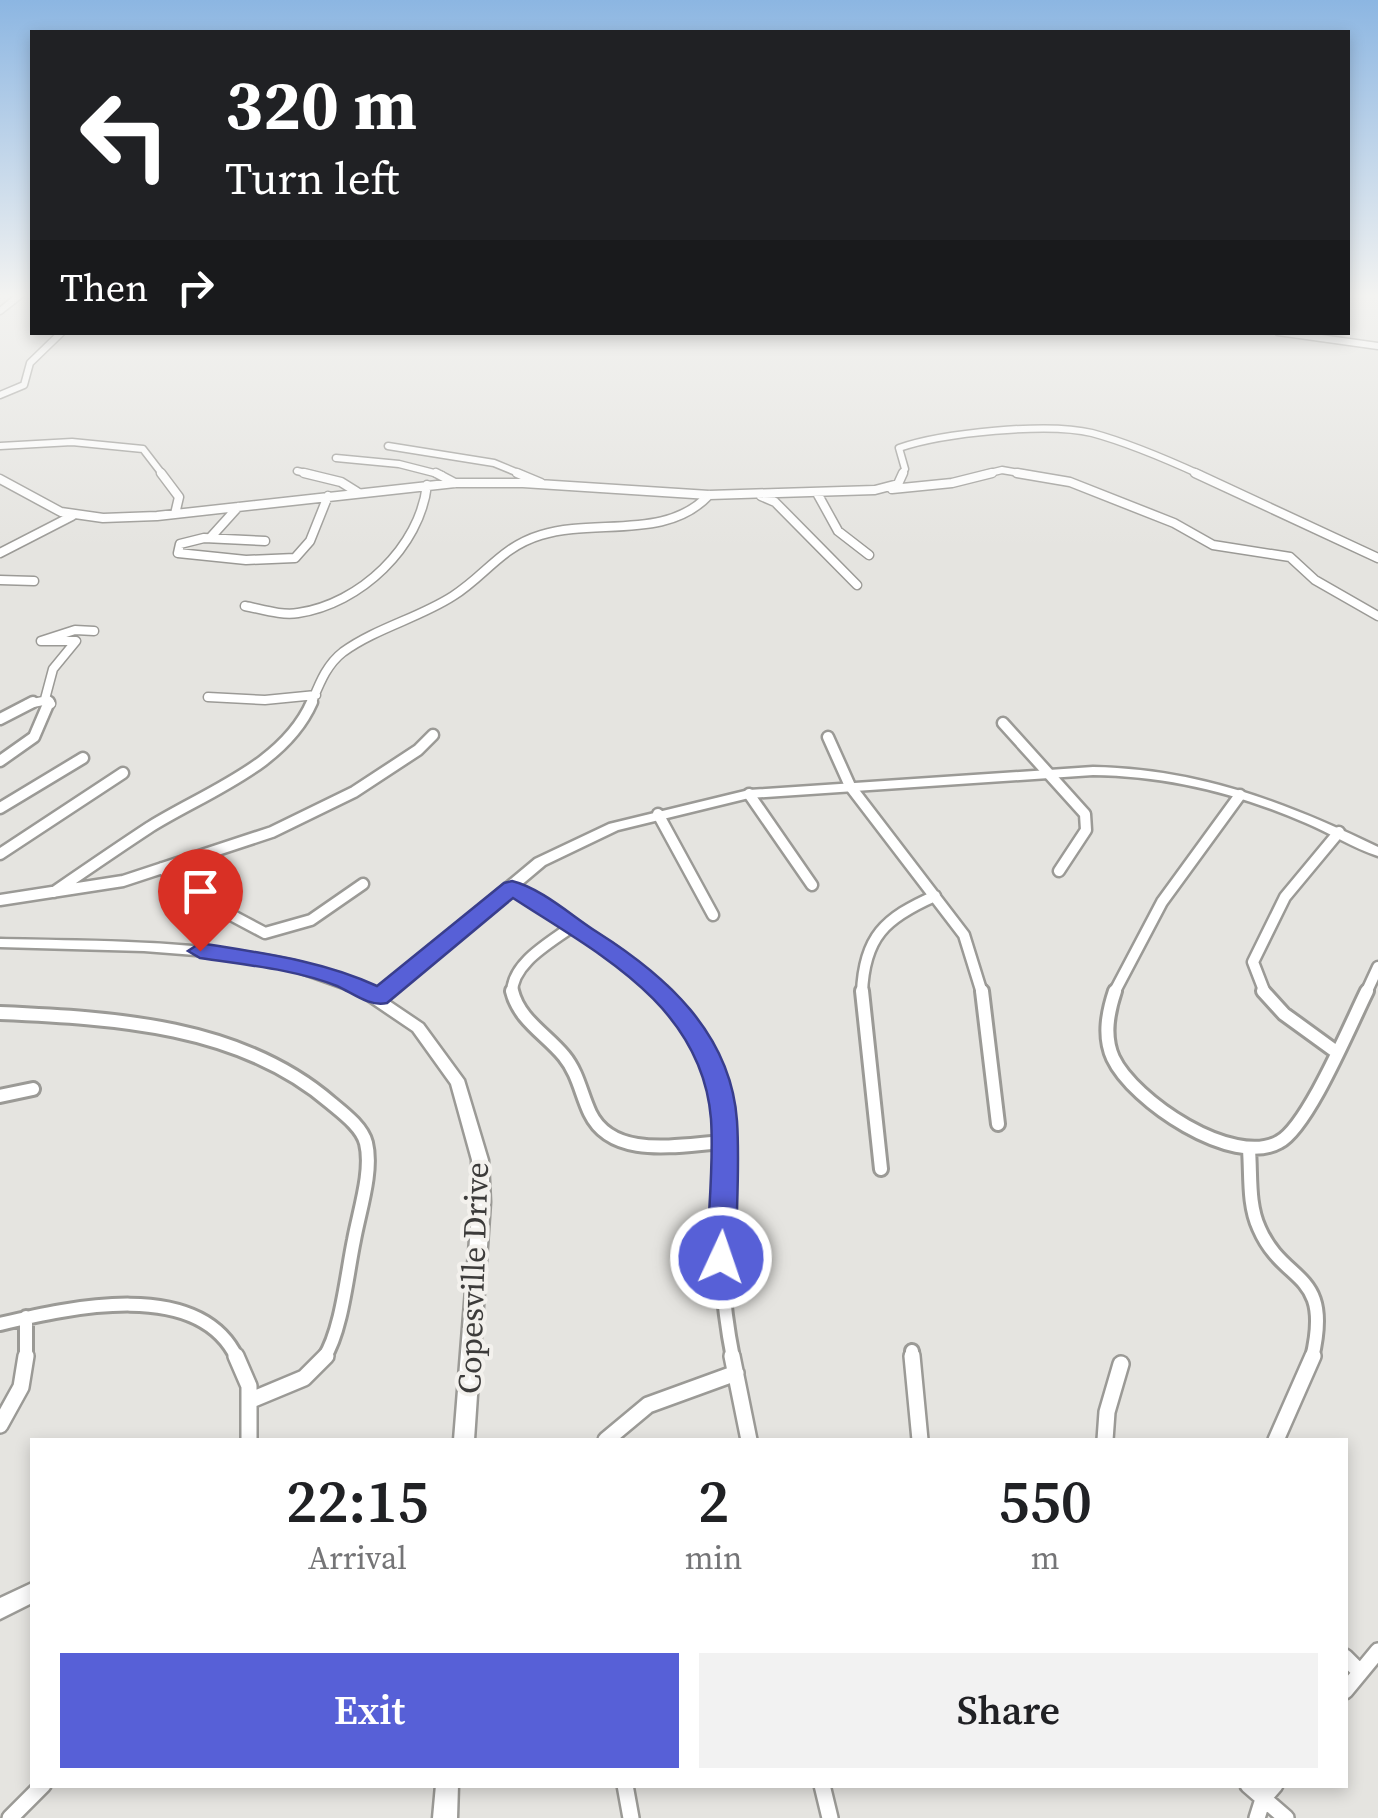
<!DOCTYPE html>
<html lang="en">
<head>
<meta charset="utf-8">
<style>
  :root { --surface:#fff; --page:#f2f2f2; --text:#202124; --muted:#757577; --accent:#5760d7 }
  body { margin:0; font-family:"Source Serif 4",serif; background:var(--page); color:var(--text); height:100vh; display:flex; flex-direction:column; font-size:38px; white-space:nowrap }
  * { box-sizing:border-box; margin:0 }
  p { font-size:32px; color:var(--muted) }
  .icon { flex:none; width:55px; height:55px; fill:none; stroke:currentColor; stroke-width:2; stroke-linecap:round; stroke-linejoin:round }
  .map { position:relative; flex:1; overflow:hidden }
  .sheet { position:absolute; left:30px; top:1438px; width:1318px; height:350px; display:flex; flex-direction:column; background:var(--surface); border-radius:0px; box-shadow:0 5px 15px #0003 }
  .sheet>* { flex:none }
  .guide { position:absolute; left:30px; top:30px; width:1320px; height:305px; border-radius:0px; box-shadow:0 5px 15px #0003; background:#202124; color:#fff; overflow:hidden }
  .pin { position:absolute; display:grid; place-items:center; width:85px; height:85px; color:#fff; margin:-102px -42px; border-radius:50% 50% 50% 0; rotate:-45deg; box-shadow:0 0 10px #0007 }
  .pin .icon { rotate:45deg }
  .me { position:absolute; width:110px; margin:-55px; rotate:3deg; stroke-linejoin:round; filter:drop-shadow(0 0 8px #0008) }
  .turn { display:flex; align-items:center; gap:35px; height:210px; padding:0 30px; font-size:45px }
  .turn .icon { width:130px; height:130px; stroke-width:2.5 }
  .turn b { display:block; font-size:70px; line-height:85px }
  .then { display:flex; align-items:center; height:95px; padding:0 30px; background:#0003; gap:20px; font-size:38px }
  .eta { display:flex; justify-content:space-evenly; align-items:center; height:170px; text-align:center }
  .eta b { font-size:60px; font-weight:600; line-height:70px }
  .action { display:flex; gap:20px; margin-top:auto; padding:20px 30px }
  .action a { flex:1; height:115px; border-radius:0px; background:var(--accent); color:#fff; font-size:40px; font-weight:600; line-height:115px; text-align:center }
  .action a+a { background:var(--page); color:var(--text) }
  .map>svg:first-child { display:block }
  .lines { fill:none; stroke-linecap:round; stroke-linejoin:round }
  .street-far4-casing { stroke:#9b9a96; stroke-width:9 }
  .street-far3-casing { stroke:#9b9a96; stroke-width:11 }
  .street-far2-casing { stroke:#9b9a96; stroke-width:15 }
  .street-far1-casing { stroke:#9b9a96; stroke-width:18 }
  .street-casing { stroke:#9b9a96; stroke-width:20 }
  .secondary-casing { stroke:#9b9a96; stroke-width:5 }
  .street-far4 { stroke:#fff; stroke-width:6 }
  .street-far3 { stroke:#fff; stroke-width:8 }
  .street-far2 { stroke:#fff; stroke-width:10 }
  .street-far1 { stroke:#fff; stroke-width:12 }
  .street { stroke:#fff; stroke-width:15 }
  .secondary { fill:#fff; fill-rule:evenodd }
  .route { fill:#5760d7; stroke:#393e8c; stroke-width:2.5 }
  .labels { text-anchor:middle; dominant-baseline:central; stroke-width:8; stroke-linejoin:round; paint-order:stroke }
  .street-label { font-size:32px; fill:#3c3b3a; stroke:#f3f1ed }
</style>
</head>
<body>
<div class="map">
<svg width="1378" height="1818" viewBox="0 0 1378 1818">
  <rect width="100%" height="100%" fill="#e5e4e0"/>
  <g class="lines">
    <defs>
      <path id="street-far4" d="M0 311 23 293
        M1278 332 1378 346
        M0 395 24 385 30 363 62 332
        M0 446 72 442 143 449 163 475
        M388 446 494 463 523 475
        M336 458 399 464 442 475
        M297 471 314 475
        M902 475 905 469 899 448C942 433 1048 422 1092 433 1129 443 1166 459 1201 475
        M982 475 1002 470 1031 475"/>
      <path id="street-far3" d="M161 473 179 497 175 514
        M304 473 341 482 357 492
        M436 473 455 483
        M517 473 541 483
        M1017 473 1070 482 1174 523 1213 545 1290 557 1315 580 1378 616
        M1195 473 1378 558
        M0 479 61 512 103 518 157 516 455 483H523L709 495 875 490 898 484 903 473
        M892 489 952 483 992 473
        M817 493 838 531 869 555
        M761 496 775 502 857 585
        M210 538 238 507
        M265 541 204 538 180 544 178 553 246 560 295 558 310 541 328 496
        M0 553 72 516
        M0 580 34 581
        M245 606C261 609 282 616 298 613 360 604 420 547 427 485
        M208 697 265 700 316 695
        M45 699 53 669 76 641H41L75 630 94 631
        M28 704 48 700 51 704
        M311 704C319 685 326 665 343 652 376 628 419 618 453 596 486 575 501 547 541 535 596 518 666 541 709 495"/>
      <path id="street-far2" d="M0 719 33 702
        M1003 723 1085 814 1086 830 1059 871
        M828 737 850 786 964 935 982 993
        M0 761 34 737 49 702
        M749 794 812 885
        M0 808 83 758
        M658 814 713 915
        M0 854 123 773
        M162 868 184 890 265 933 311 920 363 884
        M512 887 614 951 665 993
        M54 892C86 870 118 848 150 827 206 792 284 766 312 702
        M0 900 123 881 272 832 354 792 418 750 433 735
        M512 993C512 962 552 942 574 925
        M862 993C864 937 885 918 935 896
        M1114 993 1162 902 1240 795
        M1265 993 1253 962 1285 897 1339 832
        M1366 993 1378 967"/>
      <path id="street-far1" d="M512 991C519 1020 546 1034 564 1056 578 1073 581 1094 590 1113 613 1161 682 1144 725 1142
        M662 991C736 1062 720 1159 721 1251 722 1287 726 1323 733 1358
        M862 991 881 1169
        M982 991 998 1124
        M1115 991C1108 1012 1103 1036 1113 1058 1133 1101 1233 1168 1279 1142 1308 1127 1351 1023 1367 991
        M1263 991 1284 1014 1335 1051
        M0 1013C114 1018 241 1025 331 1103 343 1113 362 1127 366 1143 373 1171 359 1212 354 1240 347 1273 342 1330 324 1358
        M0 1096 33 1089
        M1249 1150C1251 1176 1248 1204 1259 1228 1284 1286 1333 1269 1312 1358
        M26 1317V1358
        M0 1324C68 1308 199 1277 237 1358
        M912 1351 913 1358"/>
      <path id="street" d="M236 1356 249 1386V1440
        M732 1356 749 1440
        M912 1356 920 1440
        M251 1400 304 1378 326 1356
        M0 1425 21 1387 26 1356
        M606 1440 648 1405 736 1373
        M1105 1440 1107 1412 1121 1364
        M1276 1440 1313 1356
        M1345 1657 1359 1671
        M1345 1691 1378 1651
        M625 1785 631 1818
        M822 1785 830 1818
        M1248 1785 1286 1818
        M10 1818 43 1785
        M1257 1818 1263 1799 1275 1785"/>
      <path id="secondary" d="M1093 767C1198 769 1285 802 1378 847V856C1353 848 1330 833 1306 823 1237 793 1168 776 1093 775L749 798 618 830 545 865 386 999 423 1024 464 1080 488 1160 490 1202 474 1440H454L473 1202 472 1160 451 1084 413 1031 357 993 292 970 221 957 144 951 0 947V939C98 941 197 940 294 961 318 967 343 978 367 987L375 992 535 859 609 824 749 790Z
        M32 1583V1603L0 1619V1598Z
        M436 1785H458L457 1818H433Z"/>
    </defs>
    <use href="#street-far4" class="street-far4-casing"/>
    <use href="#street-far3" class="street-far3-casing"/>
    <use href="#street-far2" class="street-far2-casing"/>
    <use href="#street-far1" class="street-far1-casing"/>
    <use href="#street" class="street-casing"/>
    <use href="#secondary" class="secondary-casing"/>
    <use href="#street-far4" class="street-far4"/>
    <use href="#street-far3" class="street-far3"/>
    <use href="#street-far2" class="street-far2"/>
    <use href="#street-far1" class="street-far1"/>
    <use href="#street" class="street"/>
    <use href="#secondary" class="secondary"/>
  </g>
  <linearGradient id="sky" x2="0" y2="1"><stop stop-color="#8cb6e2"/><stop offset="0.54" stop-color="#f3f3f1"/><stop offset="1" stop-color="#f3f3f1" stop-opacity="0"/></linearGradient>
  <rect width="1378" height="547" fill="url(#sky)"/>
  <path class="route" d="M512 881C541 888 572 916 597 932 665 975 731 1033 737 1121 740 1166 736 1213 736 1258L731 1266 721 1270 711 1266 707 1258C708 1213 714 1165 711 1119 702 1005 597 953 513 898L387 1003C369 1007 353 993 337 986 294 969 245 965 200 958L188 951 200 943C260 953 321 960 377 986L504 883Z"/>
  <g class="labels">
    <g class="street-label">
      <text transform="translate(473 1278) rotate(-88)">Copesville Drive</text>
    </g>
  </g>
</svg>
<div class="pin" style="left:200px;top:951px;background:#d93025"><svg class="icon" aria-label="arrive" viewBox="0 0 24 24"><path d="M6 21V4h12l-3 4 3 4H6"/></svg></div>
<svg class="me" style="left:721px;top:1258px" viewBox="-20 -20 40 40"><circle r="17" fill="#5760d7" stroke="#fff" stroke-width="3"/><path d="M0-11L8 9 0 5-8 9z" fill="#fff"/></svg>
<div class="guide">
<div class="turn"><svg class="icon" aria-label="left" viewBox="0 0 24 24"><path d="M17 20v-9H6M10 6l-5 5 5 5"/></svg><div><b>320 m</b>Turn left</div></div>
<div class="then">Then<svg class="icon" aria-label="right" viewBox="0 0 24 24"><path d="M7 20v-9h11M14 6l5 5-5 5"/></svg></div>
</div>
<section class="sheet">
<div class="eta">
<div><b>22:15</b><p>Arrival</p></div>
<div><b>2</b><p>min</p></div>
<div><b>550</b><p>m</p></div>
</div>
<div class="action"><a>Exit</a><a>Share</a></div>
</section>
</div>
</body>
</html>
